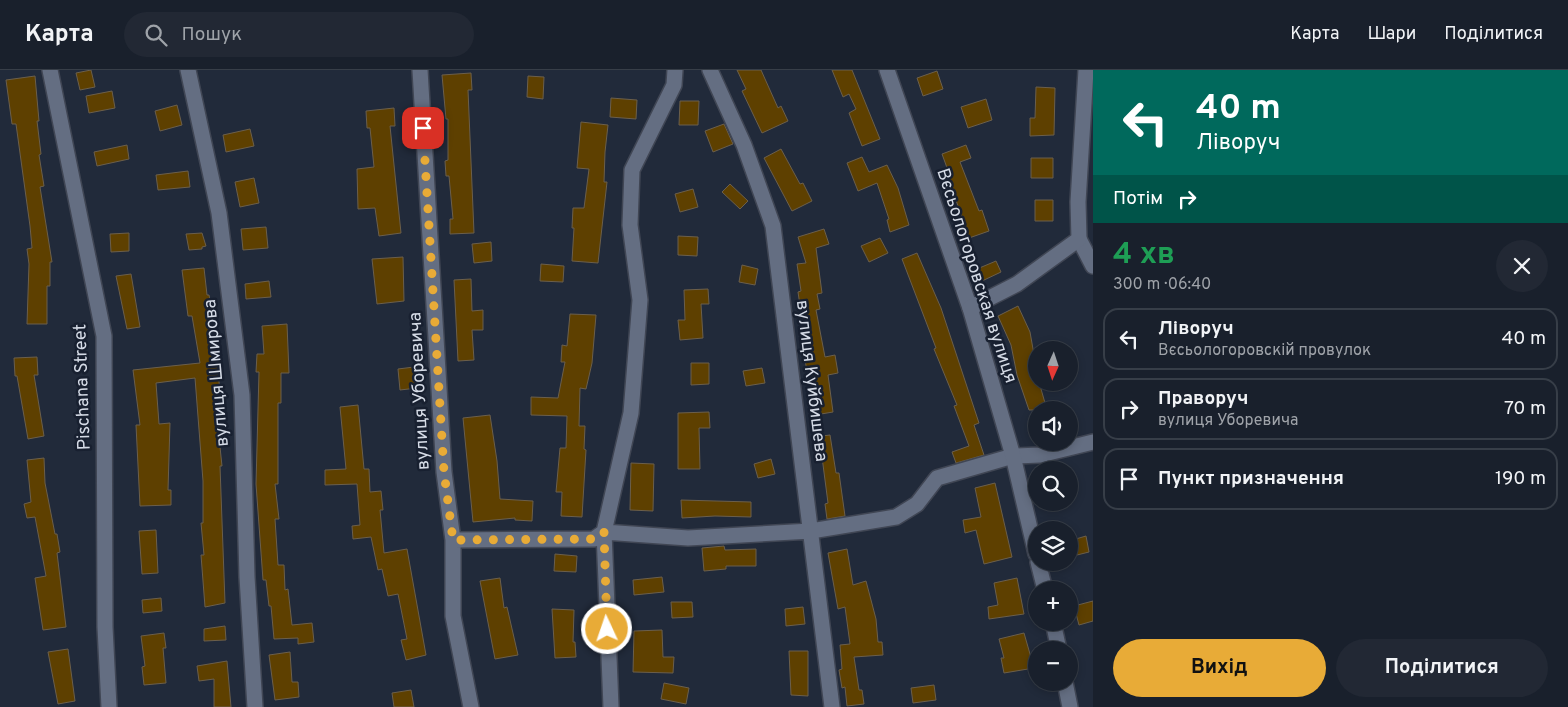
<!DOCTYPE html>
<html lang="uk">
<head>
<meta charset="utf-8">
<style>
  :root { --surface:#19202c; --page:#222834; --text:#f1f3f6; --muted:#9fa3a9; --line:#373e48; --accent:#e8ab37 }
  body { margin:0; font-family:Overpass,sans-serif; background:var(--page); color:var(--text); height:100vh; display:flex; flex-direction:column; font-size:19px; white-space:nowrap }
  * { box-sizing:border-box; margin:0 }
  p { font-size:16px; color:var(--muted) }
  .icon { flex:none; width:28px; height:28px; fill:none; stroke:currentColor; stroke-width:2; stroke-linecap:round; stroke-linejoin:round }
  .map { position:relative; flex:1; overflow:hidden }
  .sheet { display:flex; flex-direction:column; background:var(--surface); width:475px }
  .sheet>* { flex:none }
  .hud { background:#00695c; color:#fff; overflow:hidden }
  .needle { width:32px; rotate:183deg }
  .buttons { position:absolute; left:1028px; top:271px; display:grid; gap:10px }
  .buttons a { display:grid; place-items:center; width:50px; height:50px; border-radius:50%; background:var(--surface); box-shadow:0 2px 8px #0003,0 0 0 1px var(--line); font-size:25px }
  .pin { position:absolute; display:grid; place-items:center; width:42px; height:42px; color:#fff; margin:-21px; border-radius:10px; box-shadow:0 2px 8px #0006 }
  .me { position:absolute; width:55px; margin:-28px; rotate:357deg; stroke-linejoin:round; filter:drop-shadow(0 0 4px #0008) }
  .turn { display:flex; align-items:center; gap:18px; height:105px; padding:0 20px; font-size:22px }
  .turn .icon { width:65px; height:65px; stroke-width:2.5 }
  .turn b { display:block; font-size:35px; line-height:42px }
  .then { display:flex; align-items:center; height:48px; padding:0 20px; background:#0003; gap:10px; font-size:19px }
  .round { display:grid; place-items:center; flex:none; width:52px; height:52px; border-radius:26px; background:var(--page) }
  .head { display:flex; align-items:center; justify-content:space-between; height:85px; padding:0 20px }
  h1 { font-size:30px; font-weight:700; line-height:38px; color:#1e9e55 }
  .action { display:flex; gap:10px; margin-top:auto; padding:10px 20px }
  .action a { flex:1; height:58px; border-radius:30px; background:var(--accent); color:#111; font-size:20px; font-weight:700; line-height:58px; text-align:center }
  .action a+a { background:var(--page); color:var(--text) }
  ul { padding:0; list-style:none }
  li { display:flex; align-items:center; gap:15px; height:62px; margin:0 10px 8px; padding:0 10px; border:2px solid var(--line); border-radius:15px }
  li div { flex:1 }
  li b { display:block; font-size:19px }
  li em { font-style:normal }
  header { display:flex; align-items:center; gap:30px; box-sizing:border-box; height:70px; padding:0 25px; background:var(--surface); border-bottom:1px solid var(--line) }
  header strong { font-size:24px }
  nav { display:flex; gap:28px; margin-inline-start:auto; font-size:18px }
  .search { width:350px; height:45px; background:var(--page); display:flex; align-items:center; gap:12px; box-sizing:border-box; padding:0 18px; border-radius:28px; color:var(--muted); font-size:19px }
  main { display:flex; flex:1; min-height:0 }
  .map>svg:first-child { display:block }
  .building { fill:#5e4000; stroke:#6b5f4c }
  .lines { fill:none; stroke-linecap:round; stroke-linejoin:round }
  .minor-casing { stroke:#404654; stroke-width:18 }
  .tertiary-casing { stroke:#404654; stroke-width:18 }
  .minor { stroke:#646e82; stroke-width:15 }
  .tertiary { stroke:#646e82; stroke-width:15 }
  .route { stroke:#e8ab37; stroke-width:9; stroke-dasharray:0 16.2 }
  .labels { text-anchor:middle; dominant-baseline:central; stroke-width:5; stroke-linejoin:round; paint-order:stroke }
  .street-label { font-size:18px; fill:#d5dbe6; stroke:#182030 }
</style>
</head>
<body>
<header>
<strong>Карта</strong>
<div class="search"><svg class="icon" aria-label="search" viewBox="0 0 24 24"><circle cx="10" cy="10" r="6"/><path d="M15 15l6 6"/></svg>Пошук</div>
<nav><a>Карта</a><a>Шари</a><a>Поділитися</a></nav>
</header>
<main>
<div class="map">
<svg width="1093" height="637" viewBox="0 0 1093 637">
  <rect width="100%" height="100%" fill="#212a3a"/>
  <path class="building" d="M91 0 95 17 80 20 76 3Z
    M737 0H761L778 38 781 36 788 51 762 63 742 21 746 19Z
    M832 0H852L880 69 862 76 849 43 856 39 849 24 843 27Z
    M937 1 943 19 923 26 917 8Z
    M471 3 472 20H468L474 163 450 164V149H453L449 106H446L445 91 448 90V49H446L442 5Z
    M35 6 39 51H37L41 84 39 85 44 116 40 117 52 192H50V216H47V254H27L29 194 27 179 32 178 30 156 16 54H12L6 10Z
    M528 6 544 7 543 29 527 27Z
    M1036 17 1055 18 1054 65 1030 66V48H1035Z
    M112 21 115 38 89 43 86 26Z
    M611 28 637 30 636 49 610 47Z
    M986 29 992 50 968 58 961 37Z
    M680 31H699L698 55H679Z
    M177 35 182 55 160 61 155 41Z
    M394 38 395 56H390L401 163 379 166 375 138 358 139 357 99 374 97 370 58H367L366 41Z
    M581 52 608 55 605 82 604 112H607L598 193 572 191 574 158H572L573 138H584L589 99 577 98Z
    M724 54 733 74 713 82 705 61Z
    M250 59 254 76 226 82 223 65Z
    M127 75 129 89 97 96 94 82Z
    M966 75 971 88 960 92 979 141 982 140 989 161 969 168 948 107 950 106 942 84Z
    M781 79 800 114 803 113 812 131 792 141 764 88Z
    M862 87 869 102 887 95 898 118 909 155 890 162 887 150 889 149 877 113 858 121 847 93Z
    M1031 88H1053V108H1031Z
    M188 101 190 117 158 120 156 105Z
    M254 108 259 133 240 137 235 112Z
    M730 114 748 131 740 139 722 122Z
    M693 119 698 137 680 142 675 124Z
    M1035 130H1053V151H1035Z
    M266 157 268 178 243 180 241 159Z
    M824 159 829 174 816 178 822 223 817 224 820 239 816 240 825 287 835 285 838 303 828 305 833 342 815 345 805 290H808L798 222 801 221 797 194 806 193 798 167Z
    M129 163V181L111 182 110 164Z
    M202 163 206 176 202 177V179L189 180 186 164Z
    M678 166 698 167 697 186 678 185Z
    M880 168 888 183 869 192 861 176Z
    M491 172 492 191 474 193 472 174Z
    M917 183 941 238 979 353 974 355 984 385 956 393 952 382 969 376 954 336 957 335 934 279 936 278 902 189Z
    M403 187 404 231 377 234 372 189Z
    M996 191 1001 202 982 211 977 199Z
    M541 194 564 196 563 212 540 211Z
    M742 195 758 199 755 215 739 212Z
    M204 198 207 225H209L218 273H215L221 331 220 377 222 396H220L225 533 205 537 201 485H204L201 453H203V411L195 308 156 313 159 354 170 353 168 420H171V435L140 436 136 355H140L133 300 200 293 192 246H188L182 200Z
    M131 204 140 257 127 259 116 206Z
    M471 209 472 241 483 240V260H472L474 290 458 291 454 210Z
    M269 211 271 227 246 229 245 214Z
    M708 219 709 234H701L703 268 680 270 678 250H685L684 220Z
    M1018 236 1030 262 1036 296V312H1039L1047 340H1029L1017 305 1011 275 998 246Z
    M570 244 596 245 592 293 586 319 580 318 579 356H585L584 379 586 380 582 447 561 446 562 422H556L560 378H566L567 346 531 345V327L558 328 565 292H561L562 275 567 276Z
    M287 254 289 303H281V333H278V414H275L279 449H275L278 495H284L285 520 288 519 292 555 312 553 314 572 298 574V568L274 569 271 536H269L266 510H263L256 414 259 302H256L257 284H264L262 256Z
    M37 287 38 305H34L44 366 28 369 17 306H15L14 288Z
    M691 293H709V314L691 315Z
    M414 297 417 318 400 320 398 299Z
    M762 298 765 313 746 316 743 301Z
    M358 335 364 399H369L370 422 381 421 383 440H380L384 483 407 479 426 585 406 590 401 570 407 569 398 524 388 526 382 499 378 500 371 467 353 469 352 456 360 455 357 414 325 415V400L346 399 340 337Z
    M709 342 710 358H699L700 399H678V343Z
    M490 345 497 391 500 429 533 431 532 451 515 450V448L473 452 463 348Z
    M830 365 836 403H839L845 446 827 449 825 434 828 433 822 387 817 388 814 367Z
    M44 388 45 413 55 464H57L60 482 57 483 66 557 43 560 35 508 46 506 35 447 27 448 24 434 31 432 27 390Z
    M771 389 775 404 758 408 754 394Z
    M631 393 654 394 653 441 630 440Z
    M995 413 1012 487 984 494 976 460 965 463 963 450 981 447 975 418Z
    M681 430 751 432V447L715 446 682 448Z
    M156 460 158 503 142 504 139 461Z
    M1086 466 1089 482 1069 487V471Z
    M724 476 725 480 756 479V496H726V499L704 501 702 478Z
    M847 479 853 515 866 511 876 549 878 572H882L883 585 854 587 859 620H862L864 634 847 636 845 617 842 618 839 600 842 599 840 575 850 574 845 537 838 539 828 483Z
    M555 484 577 486 576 502 554 501Z
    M662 507 664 522 634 525 633 510Z
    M500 508 504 538 507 537 518 585 495 589 480 511Z
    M1017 508 1024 544 989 549 988 537 998 535 994 513Z
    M161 528 162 541 143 543 142 530Z
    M1093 531V551L1079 555 1074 536Z
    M671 532H692L693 547 672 548Z
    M803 537 805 554 786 556 785 539Z
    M552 539 574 540 573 572H575L576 587 555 588Z
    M225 556 226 570 204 571V559Z
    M662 560 663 587H674L673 603 633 602 634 561Z
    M164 563 166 578H163L166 613 144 615 142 597 145 596 141 566Z
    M1024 563 1034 598 1004 603 1001 588H1004L999 569Z
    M68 579 75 631 58 634 48 582Z
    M789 581H808V626L791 625Z
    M290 582 292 612H298L299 627 275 630 269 585Z
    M227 591 231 637H214V609L199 611 197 596Z
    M664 613 689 618 686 634 661 629Z
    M934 615 936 630 913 633 911 618Z
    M411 620 414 637H394L392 623Z"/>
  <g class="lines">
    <defs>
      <path id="minor" d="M50 0 104 266 105 557 109 637
        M188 0 219 143 242 325 247 507 255 637
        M420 0 444 402 453 470V546L471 637
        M710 0 744 75 773 156 832 637
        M887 0 970 238
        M1079 169 1093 196
        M453 470 594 469 604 462 688 468 811 461 896 447 917 434 937 408 1013 386 1040 385 1093 372
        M611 637 604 462 631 343 640 230 630 155 632 100 674 15 675 0"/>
      <path id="tertiary" d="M1036 484 1013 386 970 238 1017 214 1079 169 1078 132 1086 0
        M1038 492 1045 520
        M1053 552 1059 580
        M1065 612 1070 637"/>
    </defs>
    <use href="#minor" class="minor-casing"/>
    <use href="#tertiary" class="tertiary-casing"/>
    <use href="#minor" class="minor"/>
    <use href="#tertiary" class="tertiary"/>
  </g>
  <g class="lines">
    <path class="route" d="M423 58 444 402 453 470 594 469 604 462 607 559"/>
  </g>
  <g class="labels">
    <g class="street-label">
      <text transform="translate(976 206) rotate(72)">Вєсьологоровская вулиця</text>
      <text transform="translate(217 303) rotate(-95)">вулиця Шмирова</text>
      <text transform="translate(811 311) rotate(83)">вулиця Куйбишева</text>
      <text transform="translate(83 317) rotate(-92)">Pischana Street</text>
      <text transform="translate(420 321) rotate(-93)">вулиця Уборевича</text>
    </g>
  </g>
</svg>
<div class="buttons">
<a><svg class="needle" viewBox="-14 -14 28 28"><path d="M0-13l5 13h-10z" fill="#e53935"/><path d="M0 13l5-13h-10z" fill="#9fa3a9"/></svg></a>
<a><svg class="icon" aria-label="sound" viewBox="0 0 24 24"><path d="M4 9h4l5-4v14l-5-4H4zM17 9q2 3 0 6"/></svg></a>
<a><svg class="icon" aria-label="search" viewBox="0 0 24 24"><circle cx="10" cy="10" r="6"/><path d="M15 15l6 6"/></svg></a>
<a><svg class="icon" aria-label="layers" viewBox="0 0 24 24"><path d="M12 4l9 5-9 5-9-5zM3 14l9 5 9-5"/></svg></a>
<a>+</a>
<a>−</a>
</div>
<div class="pin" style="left:423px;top:58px;background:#d93025"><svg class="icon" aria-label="arrive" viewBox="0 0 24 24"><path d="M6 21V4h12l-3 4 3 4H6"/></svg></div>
<svg class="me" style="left:607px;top:559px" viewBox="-20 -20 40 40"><circle r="17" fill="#e8ab37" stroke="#fff" stroke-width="3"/><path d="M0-11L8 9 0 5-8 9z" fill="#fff"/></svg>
</div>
<section class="sheet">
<div class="hud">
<div class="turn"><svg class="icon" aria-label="left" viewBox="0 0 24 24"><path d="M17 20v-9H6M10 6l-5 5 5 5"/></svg><div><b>40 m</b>Ліворуч</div></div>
<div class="then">Потім<svg class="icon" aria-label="right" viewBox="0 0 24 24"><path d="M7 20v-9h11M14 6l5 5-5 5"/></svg></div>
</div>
<div class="head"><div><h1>4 хв</h1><p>300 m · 06:40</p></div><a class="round"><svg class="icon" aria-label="close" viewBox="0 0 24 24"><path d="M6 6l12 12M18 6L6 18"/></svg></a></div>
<ul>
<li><svg class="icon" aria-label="left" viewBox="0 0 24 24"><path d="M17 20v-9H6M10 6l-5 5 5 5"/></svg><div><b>Ліворуч</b><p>Вєсьологоровскій провулок</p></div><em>40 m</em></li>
<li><svg class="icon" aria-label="right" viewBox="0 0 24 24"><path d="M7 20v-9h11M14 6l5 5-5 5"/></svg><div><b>Праворуч</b><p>вулиця Уборевича</p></div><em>70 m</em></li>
<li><svg class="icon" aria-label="arrive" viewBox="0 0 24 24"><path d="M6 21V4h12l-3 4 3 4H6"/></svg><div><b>Пункт призначення</b></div><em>190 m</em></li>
</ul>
<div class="action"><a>Вихід</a><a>Поділитися</a></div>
</section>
</main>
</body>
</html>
